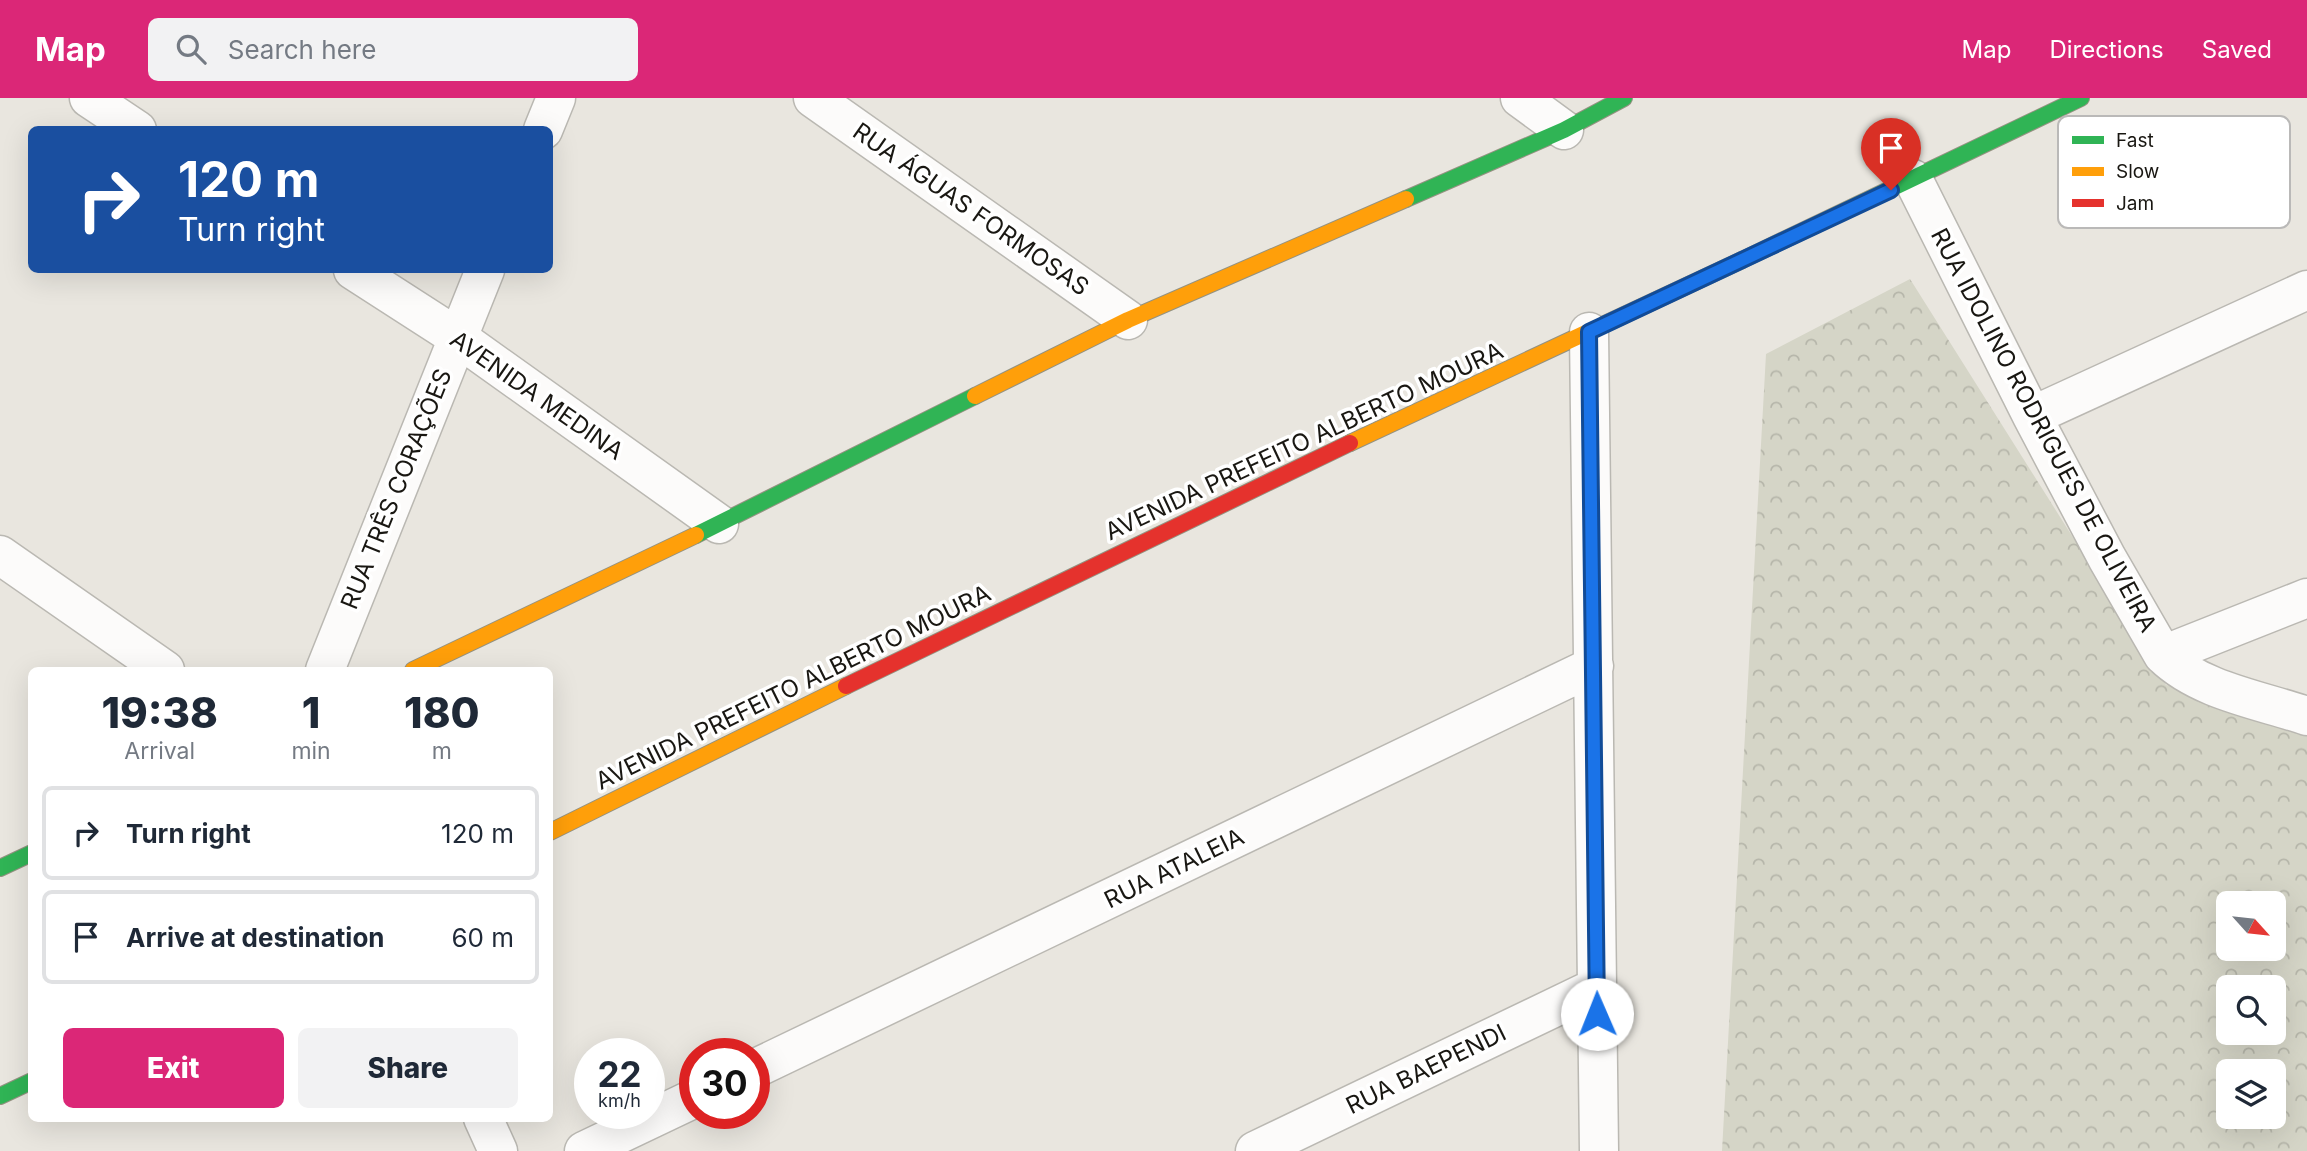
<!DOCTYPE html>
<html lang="en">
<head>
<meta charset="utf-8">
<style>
  :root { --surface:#fff; --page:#f2f2f3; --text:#1f2937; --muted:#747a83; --line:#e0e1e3; --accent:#db2777 }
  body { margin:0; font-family:Inter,sans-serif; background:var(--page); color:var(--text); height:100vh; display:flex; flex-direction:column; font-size:26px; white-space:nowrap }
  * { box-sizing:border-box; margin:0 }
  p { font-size:23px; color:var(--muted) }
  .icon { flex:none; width:38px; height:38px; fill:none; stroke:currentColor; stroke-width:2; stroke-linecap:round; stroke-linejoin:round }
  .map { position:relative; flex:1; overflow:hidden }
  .panel { position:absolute; left:28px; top:569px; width:525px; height:455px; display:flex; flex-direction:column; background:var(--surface); border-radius:10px; box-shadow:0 7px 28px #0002 }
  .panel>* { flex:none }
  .banner { position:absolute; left:28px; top:28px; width:525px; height:147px; border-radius:10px; box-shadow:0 7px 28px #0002; background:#1a4fa0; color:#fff; overflow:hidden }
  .needle { width:46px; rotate:117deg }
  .fabs { position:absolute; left:2216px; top:793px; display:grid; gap:14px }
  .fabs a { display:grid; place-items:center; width:70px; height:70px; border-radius:10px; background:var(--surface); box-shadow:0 7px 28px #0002; font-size:35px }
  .speed { position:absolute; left:574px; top:940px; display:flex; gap:14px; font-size:35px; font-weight:700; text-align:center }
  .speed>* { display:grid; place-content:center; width:91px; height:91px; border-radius:50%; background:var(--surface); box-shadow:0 7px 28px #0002; line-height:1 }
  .speed small { font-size:18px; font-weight:400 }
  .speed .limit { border:10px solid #d22; background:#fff; color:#111 }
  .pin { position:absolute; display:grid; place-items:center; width:60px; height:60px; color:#fff; margin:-72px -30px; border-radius:50% 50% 50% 0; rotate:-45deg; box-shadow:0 0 7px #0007 }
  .pin .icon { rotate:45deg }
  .me { position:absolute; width:77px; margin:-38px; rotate:359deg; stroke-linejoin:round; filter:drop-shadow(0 0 5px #0008) }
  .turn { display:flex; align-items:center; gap:24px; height:147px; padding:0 35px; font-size:32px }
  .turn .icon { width:91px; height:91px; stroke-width:2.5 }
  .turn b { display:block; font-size:49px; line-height:60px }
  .eta { display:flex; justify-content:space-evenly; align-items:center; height:119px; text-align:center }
  .eta b { font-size:42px; font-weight:800; line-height:49px }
  .button { display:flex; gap:14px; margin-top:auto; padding:14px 35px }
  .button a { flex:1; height:80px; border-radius:10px; background:var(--accent); color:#fff; font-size:28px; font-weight:800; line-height:80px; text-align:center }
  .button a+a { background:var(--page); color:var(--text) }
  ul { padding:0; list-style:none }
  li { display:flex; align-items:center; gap:21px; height:94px; margin:0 14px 10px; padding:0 21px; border:4px solid var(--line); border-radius:10px }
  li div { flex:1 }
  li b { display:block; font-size:26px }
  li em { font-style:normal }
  header { display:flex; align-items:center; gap:42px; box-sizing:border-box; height:98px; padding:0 35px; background:var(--accent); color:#fff }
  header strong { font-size:33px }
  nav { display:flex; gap:38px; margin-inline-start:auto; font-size:24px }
  .search { width:490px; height:63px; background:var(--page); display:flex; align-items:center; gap:18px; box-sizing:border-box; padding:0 24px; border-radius:10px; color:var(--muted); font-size:26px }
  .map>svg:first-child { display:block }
  .forest { fill:url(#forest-crowns); fill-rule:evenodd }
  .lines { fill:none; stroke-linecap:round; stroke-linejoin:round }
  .street-casing { stroke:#bab8b2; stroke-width:41 }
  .fast-casing { stroke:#949281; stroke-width:18 }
  .slow-casing { stroke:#949281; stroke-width:18 }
  .jam-casing { stroke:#949281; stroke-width:18 }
  .street { stroke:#fcfbfa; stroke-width:38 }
  .fast { stroke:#30b455; stroke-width:16 }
  .slow { stroke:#ff9f0a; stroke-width:16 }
  .jam { stroke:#e5322d; stroke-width:16 }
  .route-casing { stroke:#114b97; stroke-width:18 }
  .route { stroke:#1a73e8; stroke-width:12 }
  .labels { text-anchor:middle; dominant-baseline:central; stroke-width:7; stroke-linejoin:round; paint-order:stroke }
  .street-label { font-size:24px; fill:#191712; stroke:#fff }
  .key { fill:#fff; stroke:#bab9b8; stroke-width:2 }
  .key-label { font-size:19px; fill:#191712 }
</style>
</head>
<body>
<header>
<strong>Map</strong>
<div class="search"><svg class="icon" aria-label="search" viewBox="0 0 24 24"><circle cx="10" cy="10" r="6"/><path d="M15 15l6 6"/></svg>Search here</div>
<nav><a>Map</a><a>Directions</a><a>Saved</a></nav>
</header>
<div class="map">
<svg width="2307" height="1053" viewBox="0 0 2307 1053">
  <defs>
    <pattern id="forest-crowns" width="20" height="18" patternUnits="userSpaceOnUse" patternTransform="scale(1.75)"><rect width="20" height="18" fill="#d5d5c7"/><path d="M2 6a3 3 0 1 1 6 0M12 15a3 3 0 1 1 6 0" fill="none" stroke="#b6b6aa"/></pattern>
  </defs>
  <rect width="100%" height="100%" fill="#e9e6df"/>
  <path class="forest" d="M1910 181 2166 587 2307 618V1053H1722L1766 256ZM2228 805H2273V850H2228ZM2228 889H2273V934H2228ZM2228 973H2273V1018H2228Z"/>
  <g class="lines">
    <defs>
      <path id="street" d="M89 0 137 32
        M813 0 1128 222
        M1520 0 1564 32
        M543 32 556 0
        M1913 81 2032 318 2107 460 2163 557 2307 500
        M353 172 457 239 719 426
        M1589 234 1599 1053
        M2032 318 2307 192
        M0 457 165 572
        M2163 557C2200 593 2260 602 2307 618
        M325 572 485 172
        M754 971 1594 568
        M483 1020 498 1053
        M584 1053 695 1000
        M1255 1053 1597 889"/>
      <path id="fast" d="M1406 101 1564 32 1624 0
        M1742 162 2081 0
        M696 437 975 298
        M0 770 32 755
        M0 998 32 983"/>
      <path id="slow" d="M975 298 1128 222 1406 101
        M1350 345 1742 162
        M413 572 696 437
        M550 734 846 588"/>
      <path id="jam" d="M846 588 1350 345"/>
    </defs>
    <use href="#street" class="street-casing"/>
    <use href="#fast" class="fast-casing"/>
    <use href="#slow" class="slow-casing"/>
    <use href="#jam" class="jam-casing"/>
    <use href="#street" class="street"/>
    <use href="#fast" class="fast"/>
    <use href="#slow" class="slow"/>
    <use href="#jam" class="jam"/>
  </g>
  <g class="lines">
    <defs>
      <path id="route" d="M1597 916 1589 234 1891 92"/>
    </defs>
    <use href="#route" class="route-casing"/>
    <use href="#route" class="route"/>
  </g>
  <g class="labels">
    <g class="street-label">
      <text transform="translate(971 111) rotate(35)">RUA ÁGUAS FORMOSAS</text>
      <text transform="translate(537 297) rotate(35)">AVENIDA MEDINA</text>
      <text transform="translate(2044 332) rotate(62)">RUA IDOLINO RODRIGUES DE OLIVEIRA</text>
      <text transform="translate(1304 343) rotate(-25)">AVENIDA PREFEITO ALBERTO MOURA</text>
      <text transform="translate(396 391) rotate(-68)">RUA TRÊS CORAÇÕES</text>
      <text transform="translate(793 589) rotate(-26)">AVENIDA PREFEITO ALBERTO MOURA</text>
      <text transform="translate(1174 770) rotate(-26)">RUA ATALEIA</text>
      <text transform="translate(1426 971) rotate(-26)">RUA BAEPENDI</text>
    </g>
  </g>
  <rect x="2058" y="18" width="232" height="112" rx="10" class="key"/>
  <rect x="2072" y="38" width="32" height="8" fill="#30b455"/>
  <rect x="2072" y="69" width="32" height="9" fill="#ff9f0a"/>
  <rect x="2072" y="101" width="32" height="8" fill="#e5322d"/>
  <g class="key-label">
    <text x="2116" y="49">Fast</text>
    <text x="2116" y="80">Slow</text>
    <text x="2116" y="112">Jam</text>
  </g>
</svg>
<div class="fabs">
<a><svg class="needle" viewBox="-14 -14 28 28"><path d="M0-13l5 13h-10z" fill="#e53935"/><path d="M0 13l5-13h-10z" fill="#747a83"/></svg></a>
<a><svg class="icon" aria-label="search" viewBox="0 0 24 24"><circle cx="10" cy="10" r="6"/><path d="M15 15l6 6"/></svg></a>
<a><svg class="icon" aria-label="layers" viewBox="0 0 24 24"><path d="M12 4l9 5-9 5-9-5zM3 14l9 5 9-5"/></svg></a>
</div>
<div class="speed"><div>22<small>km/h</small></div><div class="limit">30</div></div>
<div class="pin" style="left:1891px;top:92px;background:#d93025"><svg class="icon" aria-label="arrive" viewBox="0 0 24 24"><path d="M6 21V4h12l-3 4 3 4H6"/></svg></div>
<svg class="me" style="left:1597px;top:916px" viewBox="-20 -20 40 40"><circle r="19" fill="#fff"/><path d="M0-13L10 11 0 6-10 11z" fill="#1a73e8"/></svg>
<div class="banner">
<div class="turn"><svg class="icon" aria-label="right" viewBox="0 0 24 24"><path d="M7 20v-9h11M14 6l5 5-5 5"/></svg><div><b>120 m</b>Turn right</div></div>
</div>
<section class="panel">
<div class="eta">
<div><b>19:38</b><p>Arrival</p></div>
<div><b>1</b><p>min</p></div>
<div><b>180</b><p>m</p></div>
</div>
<ul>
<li><svg class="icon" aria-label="right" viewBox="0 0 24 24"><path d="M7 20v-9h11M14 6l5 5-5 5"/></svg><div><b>Turn right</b></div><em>120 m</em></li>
<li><svg class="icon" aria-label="arrive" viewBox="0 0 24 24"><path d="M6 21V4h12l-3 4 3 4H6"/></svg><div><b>Arrive at destination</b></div><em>60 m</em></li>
</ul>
<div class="button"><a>Exit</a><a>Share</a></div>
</section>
</div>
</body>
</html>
